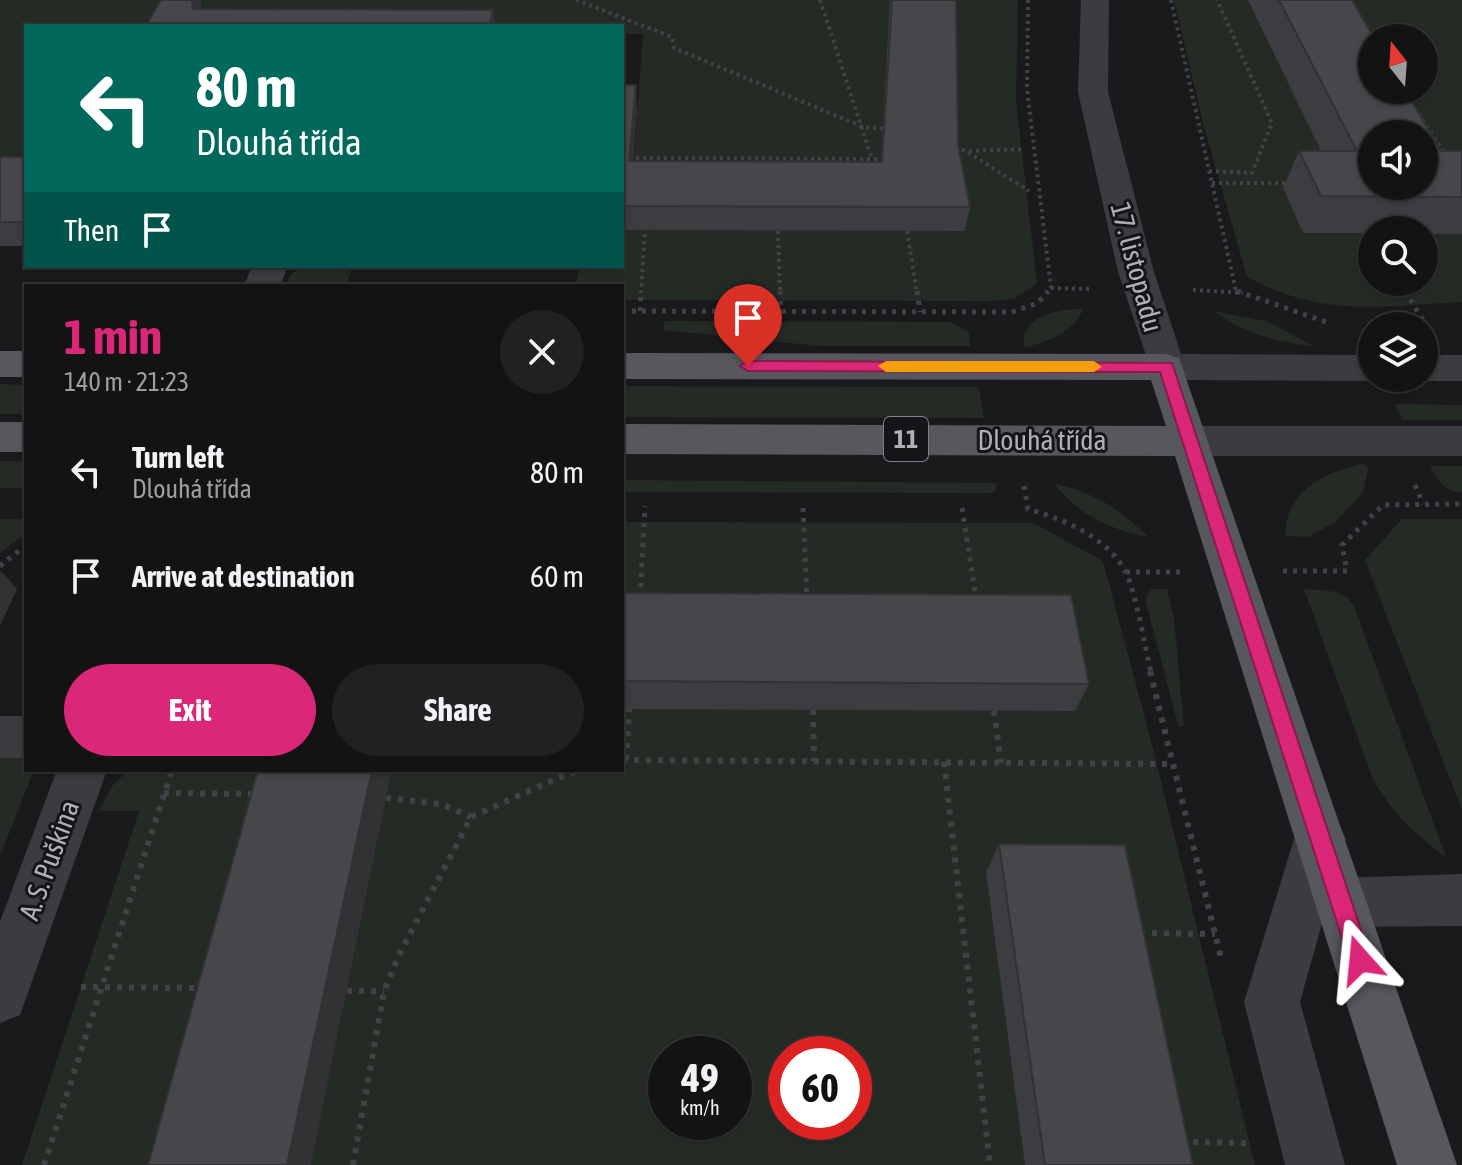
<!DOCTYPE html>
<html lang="en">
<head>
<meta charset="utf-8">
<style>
  :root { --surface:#141314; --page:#212022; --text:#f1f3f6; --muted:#9d9ea0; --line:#333234; --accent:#db2777 }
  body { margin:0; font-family:"Asap Condensed",sans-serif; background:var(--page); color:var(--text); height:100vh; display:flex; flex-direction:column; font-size:30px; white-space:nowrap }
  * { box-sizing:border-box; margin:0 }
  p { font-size:26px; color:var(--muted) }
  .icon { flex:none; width:44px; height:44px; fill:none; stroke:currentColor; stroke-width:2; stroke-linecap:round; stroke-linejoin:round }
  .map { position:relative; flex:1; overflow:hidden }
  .details { position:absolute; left:24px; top:284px; width:600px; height:488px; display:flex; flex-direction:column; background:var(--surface); border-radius:0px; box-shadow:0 2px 6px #0004,0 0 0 2px var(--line) }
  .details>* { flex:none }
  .top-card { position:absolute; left:24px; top:24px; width:600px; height:244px; border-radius:0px; box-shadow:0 2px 6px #0004,0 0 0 2px var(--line); background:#00695c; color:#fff; overflow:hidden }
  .needle { width:52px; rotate:343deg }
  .buttons { position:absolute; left:1358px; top:24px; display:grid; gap:16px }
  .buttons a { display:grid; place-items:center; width:80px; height:80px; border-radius:50%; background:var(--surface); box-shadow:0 2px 6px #0004,0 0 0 2px var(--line); font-size:40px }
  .speed { position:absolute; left:648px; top:1036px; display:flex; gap:16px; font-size:40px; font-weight:700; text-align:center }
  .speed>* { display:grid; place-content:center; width:104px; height:104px; border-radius:50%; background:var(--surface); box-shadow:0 2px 6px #0004,0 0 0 2px var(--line); line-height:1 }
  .speed small { font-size:20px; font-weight:400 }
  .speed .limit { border:12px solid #d22; background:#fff; color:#111 }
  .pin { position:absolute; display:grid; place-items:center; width:68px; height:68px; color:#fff; margin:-82px -34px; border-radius:50% 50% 50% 0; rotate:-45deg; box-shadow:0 0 8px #0007 }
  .pin .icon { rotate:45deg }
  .me { position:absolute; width:88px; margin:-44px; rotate:342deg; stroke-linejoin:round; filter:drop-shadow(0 0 6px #0008) }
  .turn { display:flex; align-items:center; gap:28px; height:168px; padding:0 40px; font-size:36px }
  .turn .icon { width:104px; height:104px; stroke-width:2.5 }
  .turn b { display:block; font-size:56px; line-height:68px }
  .then { display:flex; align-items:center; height:76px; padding:0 40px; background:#0003; gap:16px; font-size:30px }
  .round { display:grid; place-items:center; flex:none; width:84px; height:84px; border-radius:42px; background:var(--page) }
  .summary { display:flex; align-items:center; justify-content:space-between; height:136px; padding:0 40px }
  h1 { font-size:48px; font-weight:700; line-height:60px; color:var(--accent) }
  .cta { display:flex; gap:16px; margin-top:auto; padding:16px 40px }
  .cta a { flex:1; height:92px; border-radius:48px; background:var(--accent); color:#fff; font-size:32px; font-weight:700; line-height:92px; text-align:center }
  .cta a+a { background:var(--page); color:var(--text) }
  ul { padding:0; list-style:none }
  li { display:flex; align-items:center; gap:24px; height:104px; padding:0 40px }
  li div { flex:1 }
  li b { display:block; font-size:30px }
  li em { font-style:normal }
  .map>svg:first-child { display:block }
  .green { fill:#242b25; fill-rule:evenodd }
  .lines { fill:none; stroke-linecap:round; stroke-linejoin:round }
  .path-far2 { stroke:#414247; stroke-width:4; stroke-dasharray:3 4; stroke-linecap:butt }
  .path-far1 { stroke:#414247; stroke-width:5; stroke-dasharray:4 6; stroke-linecap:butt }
  .path { stroke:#414247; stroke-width:6; stroke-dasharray:5 7; stroke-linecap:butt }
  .minor { fill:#3b3b40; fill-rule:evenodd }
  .major { fill:#57585e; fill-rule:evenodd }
  .wall { fill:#3d3c40 }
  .shaded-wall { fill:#323134 }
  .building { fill:#47464b; stroke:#323134; stroke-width:2; fill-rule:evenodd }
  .route { fill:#db2777; stroke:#8e194d; stroke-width:2 }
  .slow { fill:#f59e0b }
  .labels { text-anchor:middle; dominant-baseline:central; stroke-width:6; stroke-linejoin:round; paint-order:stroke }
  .shield { fill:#151416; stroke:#7f8188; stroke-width:2 }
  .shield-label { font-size:26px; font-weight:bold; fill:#adb0b9 }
  .street-label { font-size:28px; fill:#adb0b9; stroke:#151416 }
</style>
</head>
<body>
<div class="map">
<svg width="1462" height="1165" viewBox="0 0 1462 1165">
  <rect width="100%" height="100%" fill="#1a191b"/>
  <path class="green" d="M0 0H1018L1016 100 1037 283 1014 299 993 301 622 300V286H576L579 266H622V230L964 231 622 185 634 154 643 34H622V26H26V159L0 184Z
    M1174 0H1462V302C1379 306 1324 318 1247 277L1203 123ZM1372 38H1424V90H1372ZM1372 134H1424V186H1372ZM1372 230H1424V282H1372Z
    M303 267H346L351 271 346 286H286L291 274Z
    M1083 309C1074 332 1047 343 1024 347 1020 315 1059 309 1083 309Z
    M1214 311 1269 322 1313 346C1277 343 1243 333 1214 311Z
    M665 321 950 322 969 332 970 346H819L663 330Z
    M0 384 26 385V414H0Z
    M622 386 979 387 984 418 622 417Z
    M1395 404 1462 405V420H1402Z
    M0 461H26V488H0Z
    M1364 464 1368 468 1363 493 1335 522 1308 537 1285 536C1285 491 1325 471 1364 464Z
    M1430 466H1462V492C1444 492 1439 481 1430 466Z
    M622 480 997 483 995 492 989 493 622 492Z
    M1055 484C1093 492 1121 509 1148 537 1113 531 1075 513 1055 484Z
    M0 519H26V533L0 553Z
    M1402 519H1462V810L1365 560Z
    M622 522 1033 523 1103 561 1154 752 1255 1165H311L392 770H622ZM666 1054H734V1122H666ZM786 1054H854V1122H786Z
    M1152 589H1167L1174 618 1184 726H1178L1146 602V596Z
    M1304 589C1323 591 1344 588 1354 606L1446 857C1414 834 1391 812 1372 777Z
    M0 755 26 759V770H34L0 856Z
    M128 770H284L180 1165H22L139 811H99L113 785Z"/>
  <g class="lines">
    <path class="path-far2" d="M576 0 672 37 674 48 863 127 888 129
      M820 0 872 159
      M1028 0 1027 89 1051 288 1046 293
      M1171 0 1236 291
      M1419 114 1446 156
      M955 148 966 151 1029 191
      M969 151 1024 149
      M622 158 887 159
      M1209 171 1252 173 1272 123 1217 0
      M1212 183H1291
      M778 231 780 293
      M907 231 917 293
      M1369 234 1372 238
      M1399 282 1406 293
      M1051 288 1091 289
      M1193 290 1243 293
      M641 293 645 230"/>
    <path class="path-far1" d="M780 291 781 312
      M917 291 920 312
      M1237 291 1326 322
      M1405 291 1426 325
      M622 311 1012 312 1038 303 1048 291
      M640 311 641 291
      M1379 326H1417
      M1415 485 1423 504
      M1024 486 1028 509C1063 519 1107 537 1125 571 1136 592 1145 647 1151 673
      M803 508 807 599
      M962 508 976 598
      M0 566 26 545
      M1283 571H1347L1342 545 1383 505 1462 504
      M1126 572H1181
      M640 597 645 506"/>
    <path class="path" d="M1150 671 1222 962
      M813 710 814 761
      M994 711 1001 763
      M622 760 1172 764
      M626 760 629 709
      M944 762 990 1165
      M164 793 255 794
      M386 798 441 804 471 817
      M1140 933 1215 934
      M81 987 202 988
      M347 991H384
      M1181 1142 1247 1143
      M44 1165 172 770
      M353 1165 384 991 399 955 471 817 567 774 584 770"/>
    <path class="minor" d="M1081 0H1109L1108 92 1154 272 1181 354 1372 355V378H1383L1372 381 1166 380 1153 376 1118 272 1078 92Z
      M252 266H288L280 286H244Z
      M1424 355H1462V381H1424L1413 378H1424Z
      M1189 426H1462V456H1189L1175 451 1169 441 1175 431Z
      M0 716H26V758H0Z
      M57 770H107L20 1015 0 1023V922Z
      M1320 815 1338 822 1346 839 1335 878 1462 874V926L1341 927 1323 920 1300 1002 1345 1165H1285L1244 1002 1294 839 1302 822Z"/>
    <path class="major" d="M0 351H26V377H0Z
      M622 353 1166 354 1179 358 1457 1165H1397L1175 456 622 454V424L1166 426 1151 380 622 379Z
      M0 422H26V452H0Z"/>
  </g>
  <path class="wall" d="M890 0H956L958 144 970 207 965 231 622 230V85L637 108 633 161 881 162Z
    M1248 0H1352L1441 151H1462V234H1424V230H1372V233H1303L1283 188 1299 151H1321Z
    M0 157H26V246H0Z
    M622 593 1089 684 1075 711 622 709Z
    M999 844 1193 1165H1025L986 872Z"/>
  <path class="shaded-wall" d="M192 0H201V26L193 9Z
    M493 10 496 26H489Z
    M636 85 637 108 631 185 629 161Z
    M1 571 17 589 0 626V574Z
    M372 770H392L311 1165H287Z"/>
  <path class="building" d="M161 0H192L193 9 493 10 489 26H146Z
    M892 0H956L958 144 970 207 622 206V85H636L629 161 882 162Z
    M1279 0H1352L1374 38H1372V90H1405L1441 151H1462V197L1321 196 1299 151H1357ZM1372 134H1424V186H1372Z
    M0 157H26V222H0Z
    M622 593 1071 595 1089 684 622 681Z
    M258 770H372L287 1165H148Z
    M999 844 1125 845 1193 1165H1045Z"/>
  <path class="route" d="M748 361 1172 363 1371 960 1368 968 1360 971 1352 968 1349 960 1160 372 748 371 740 366Z"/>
  <path class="slow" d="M886 361H1094L1102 367 1094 372H886L878 366Z"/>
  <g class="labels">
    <rect class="shield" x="884" y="417" width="44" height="44" rx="6"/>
    <g class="shield-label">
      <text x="906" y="439">11</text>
    </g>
    <g class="street-label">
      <text transform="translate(1137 267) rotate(75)">17. listopadu</text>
      <text x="1042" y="440">Dlouhá třída</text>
      <text transform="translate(49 860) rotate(-70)">A. S. Puškina</text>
    </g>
  </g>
</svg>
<div class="buttons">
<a><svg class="needle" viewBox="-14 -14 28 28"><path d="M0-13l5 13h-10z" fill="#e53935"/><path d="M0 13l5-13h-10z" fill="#9d9ea0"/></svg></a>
<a><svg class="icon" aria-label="sound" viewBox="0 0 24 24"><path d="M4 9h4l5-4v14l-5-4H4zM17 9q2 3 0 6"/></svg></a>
<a><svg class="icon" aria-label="search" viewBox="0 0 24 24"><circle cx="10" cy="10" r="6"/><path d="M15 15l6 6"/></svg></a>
<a><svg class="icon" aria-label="layers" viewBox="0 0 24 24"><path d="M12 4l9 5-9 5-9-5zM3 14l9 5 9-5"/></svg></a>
</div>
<div class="speed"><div>49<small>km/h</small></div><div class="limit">60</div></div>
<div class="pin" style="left:748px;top:366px;background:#d93025"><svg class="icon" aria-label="arrive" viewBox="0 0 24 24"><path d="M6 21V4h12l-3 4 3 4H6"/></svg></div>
<svg class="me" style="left:1360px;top:960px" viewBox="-20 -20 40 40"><path d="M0-17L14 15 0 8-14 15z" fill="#db2777" stroke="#fff" stroke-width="4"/></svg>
<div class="top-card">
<div class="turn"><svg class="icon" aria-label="left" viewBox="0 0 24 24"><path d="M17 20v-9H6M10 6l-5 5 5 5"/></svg><div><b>80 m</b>Dlouhá třída</div></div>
<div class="then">Then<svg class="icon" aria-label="arrive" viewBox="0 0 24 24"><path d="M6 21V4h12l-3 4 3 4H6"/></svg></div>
</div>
<section class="details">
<div class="summary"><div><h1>1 min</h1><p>140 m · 21:23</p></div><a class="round"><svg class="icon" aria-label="close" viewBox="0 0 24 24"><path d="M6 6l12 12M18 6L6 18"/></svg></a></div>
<ul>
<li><svg class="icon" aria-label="left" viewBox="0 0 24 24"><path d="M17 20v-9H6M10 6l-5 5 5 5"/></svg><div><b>Turn left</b><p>Dlouhá třída</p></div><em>80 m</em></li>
<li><svg class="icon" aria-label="arrive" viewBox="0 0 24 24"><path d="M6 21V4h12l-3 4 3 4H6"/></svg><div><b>Arrive at destination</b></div><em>60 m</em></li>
</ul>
<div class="cta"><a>Exit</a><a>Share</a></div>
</section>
</div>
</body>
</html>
